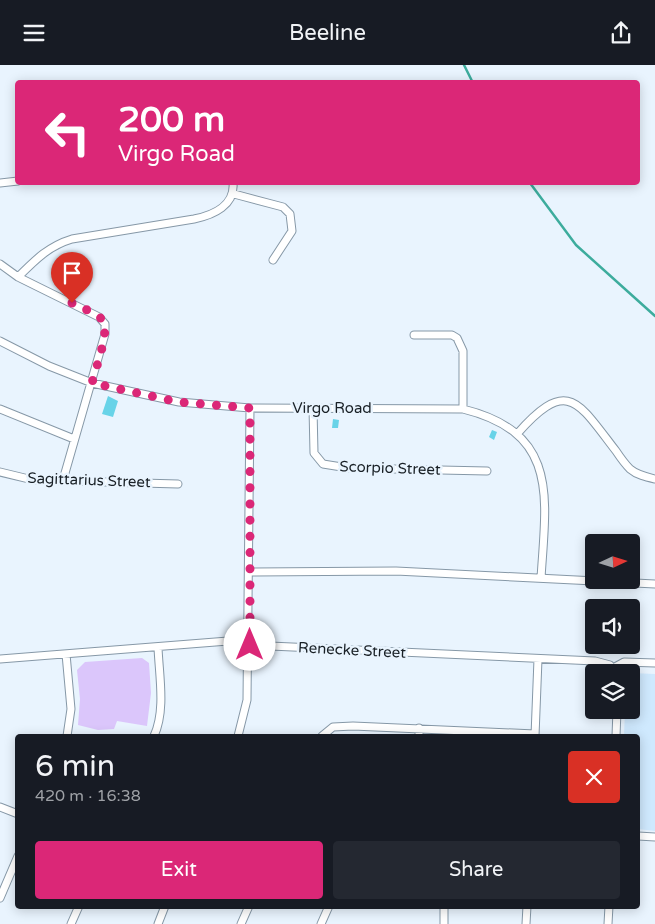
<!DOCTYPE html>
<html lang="en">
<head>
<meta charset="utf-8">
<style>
  :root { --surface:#171b24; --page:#242831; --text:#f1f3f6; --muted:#9ea1a6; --accent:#db2777 }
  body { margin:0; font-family:"Varela Round",sans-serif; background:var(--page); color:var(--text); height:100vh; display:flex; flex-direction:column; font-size:19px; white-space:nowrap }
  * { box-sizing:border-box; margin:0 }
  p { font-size:16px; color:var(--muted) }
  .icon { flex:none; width:28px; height:28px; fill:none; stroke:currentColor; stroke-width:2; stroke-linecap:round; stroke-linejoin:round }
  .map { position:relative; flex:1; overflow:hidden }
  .side { position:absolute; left:15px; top:669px; width:625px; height:175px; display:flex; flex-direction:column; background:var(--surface); border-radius:5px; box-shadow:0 2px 12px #0003 }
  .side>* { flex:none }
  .banner { position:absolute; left:15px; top:15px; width:625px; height:105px; border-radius:5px; box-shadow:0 2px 12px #0003; background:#db2777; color:#fff; overflow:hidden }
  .needle { width:32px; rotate:86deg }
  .buttons { position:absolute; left:585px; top:469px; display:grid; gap:10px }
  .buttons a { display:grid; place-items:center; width:55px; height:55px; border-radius:5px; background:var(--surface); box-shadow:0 2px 12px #0003; font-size:25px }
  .pin { position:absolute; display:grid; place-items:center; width:42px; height:42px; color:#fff; margin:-51px -21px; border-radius:50% 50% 50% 0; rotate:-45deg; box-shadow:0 0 5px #0007 }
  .pin .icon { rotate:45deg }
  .me { position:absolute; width:55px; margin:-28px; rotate:0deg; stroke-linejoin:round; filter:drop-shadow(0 0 4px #0008) }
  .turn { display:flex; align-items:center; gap:18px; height:105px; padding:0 20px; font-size:22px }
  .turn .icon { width:65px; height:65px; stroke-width:2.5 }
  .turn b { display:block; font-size:35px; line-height:42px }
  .round { display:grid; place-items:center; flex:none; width:52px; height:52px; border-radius:5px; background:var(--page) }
  .head { display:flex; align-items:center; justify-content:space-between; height:85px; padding:0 20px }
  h1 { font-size:30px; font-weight:600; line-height:38px }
  .button { display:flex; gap:10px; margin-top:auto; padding:10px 20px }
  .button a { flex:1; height:58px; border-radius:5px; background:var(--accent); color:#fff; font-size:20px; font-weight:600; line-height:58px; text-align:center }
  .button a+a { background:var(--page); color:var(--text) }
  header { display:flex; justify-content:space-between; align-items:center; height:65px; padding:0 20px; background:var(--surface); font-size:22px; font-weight:600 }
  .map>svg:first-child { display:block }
  .built { fill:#cfe9fe }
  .green { fill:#dbc6fb }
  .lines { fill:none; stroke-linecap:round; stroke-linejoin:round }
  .stream { stroke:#3dac9d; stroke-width:2.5 }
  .building { fill:#68d3e8 }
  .street-casing { stroke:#8698a7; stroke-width:9 }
  .street { stroke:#fff; stroke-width:7 }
  .route { stroke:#db2777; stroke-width:9; stroke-dasharray:0 16.2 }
  .labels { text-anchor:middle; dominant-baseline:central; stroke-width:5; stroke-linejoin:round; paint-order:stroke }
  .street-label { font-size:15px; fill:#192026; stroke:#e9f4fe }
</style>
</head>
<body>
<header><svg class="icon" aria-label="menu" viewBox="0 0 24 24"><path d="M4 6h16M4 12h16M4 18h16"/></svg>Beeline<svg class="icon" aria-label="share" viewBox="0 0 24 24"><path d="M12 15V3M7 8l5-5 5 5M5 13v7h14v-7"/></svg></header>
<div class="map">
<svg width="655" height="859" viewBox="0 0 655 859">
  <rect width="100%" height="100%" fill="#e9f4fe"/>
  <path class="built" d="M631 608 655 609V766L638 764V671H624L625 645H631Z"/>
  <path class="green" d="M142 593 149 598 151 628 147 661 117 656 114 664 98 665 78 660 80 634 77 605 85 597Z"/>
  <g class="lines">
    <path class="stream" d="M464 0 473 18
      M530 118 576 180 655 251"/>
  </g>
  <path class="building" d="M108 331 118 336 113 352 102 349Z
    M333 354 339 355 338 363H332Z
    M492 365 497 367 494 375 489 372Z"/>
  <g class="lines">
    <defs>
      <path id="street" d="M0 118 18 116
        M234 129 283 142 290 149 292 166 273 195
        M0 199 18 212 99 252 105 259V269L63 415
        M18 212C36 194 49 181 72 174L194 154C214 150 235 140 233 118
        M414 270H452L457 273 463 286V344
        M0 276 49 301 92 318 179 337 250 343 463 344C560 368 546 433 541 513
        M313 343 314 388 323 399 348 403 487 406
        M0 344 74 374
        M517 369C568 311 578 337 616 386 620 392 625 399 630 404 637 410 646 412 655 414
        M0 407 33 415 178 419
        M249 507 396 506 655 519
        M66 589 71 644 67 671
        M0 594 228 576 249 580 595 596 610 600 617 608
        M613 603 624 597 655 598
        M154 671C166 645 159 610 158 582
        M238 671 247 635 250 343
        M322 671 333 662 353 661 535 669
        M419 671V663
        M535 671 538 594
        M616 671 617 645
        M0 742 18 749
        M638 771 655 772
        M0 833 18 791
        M71 859 79 841
        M158 859 165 841
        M241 859 249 841
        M321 859 329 841
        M444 859V841
        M526 859 527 841
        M608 859 609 841"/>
    </defs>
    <use href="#street" class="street-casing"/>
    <use href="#street" class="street"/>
  </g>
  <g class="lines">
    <path class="route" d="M72 238C80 243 97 247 103 256 110 266 95 305 92 318L178 337 250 343V580"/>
  </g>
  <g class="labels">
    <g class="street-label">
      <text x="332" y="343">Virgo Road</text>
      <text transform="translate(390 403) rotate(2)">Scorpio Street</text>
      <text transform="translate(89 415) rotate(2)">Sagittarius Street</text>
      <text transform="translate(352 585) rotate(3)">Renecke Street</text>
    </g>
  </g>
</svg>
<div class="buttons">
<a><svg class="needle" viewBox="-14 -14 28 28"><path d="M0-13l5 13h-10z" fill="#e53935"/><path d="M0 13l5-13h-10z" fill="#9ea1a6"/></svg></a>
<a><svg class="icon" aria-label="sound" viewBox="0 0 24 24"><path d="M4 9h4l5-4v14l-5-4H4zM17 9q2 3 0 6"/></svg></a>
<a><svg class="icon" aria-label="layers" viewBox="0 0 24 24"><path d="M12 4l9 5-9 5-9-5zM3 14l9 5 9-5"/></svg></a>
</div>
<div class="pin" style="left:72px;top:238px;background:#d93025"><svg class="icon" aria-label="arrive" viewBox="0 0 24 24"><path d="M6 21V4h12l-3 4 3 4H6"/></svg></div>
<svg class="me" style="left:250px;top:580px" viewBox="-20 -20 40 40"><circle r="19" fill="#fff"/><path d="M0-13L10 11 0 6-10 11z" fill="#db2777"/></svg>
<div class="banner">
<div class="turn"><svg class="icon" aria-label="left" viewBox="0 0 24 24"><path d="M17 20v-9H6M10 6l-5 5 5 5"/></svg><div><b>200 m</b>Virgo Road</div></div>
</div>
<section class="side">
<div class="head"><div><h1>6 min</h1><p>420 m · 16:38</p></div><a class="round" style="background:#d93025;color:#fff"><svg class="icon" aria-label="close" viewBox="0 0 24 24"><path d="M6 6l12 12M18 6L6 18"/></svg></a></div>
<div class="button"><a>Exit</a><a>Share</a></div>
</section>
</div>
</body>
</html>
